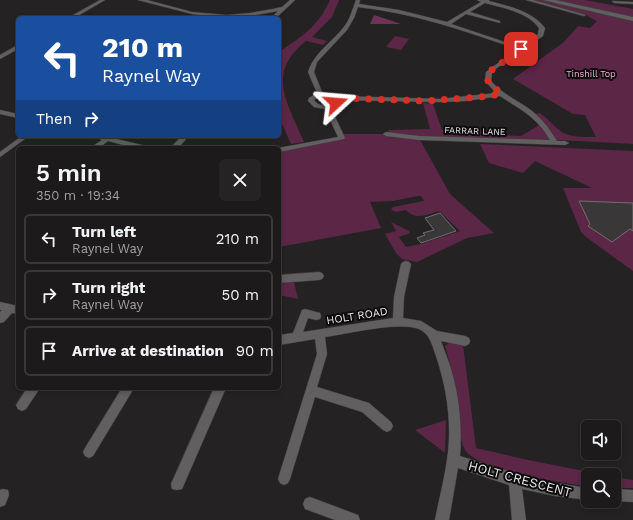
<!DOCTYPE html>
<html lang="en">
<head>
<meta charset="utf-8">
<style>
  :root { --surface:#1c1a1a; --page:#252323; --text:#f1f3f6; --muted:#a0a1a2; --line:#3a3839 }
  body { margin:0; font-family:"Work Sans",sans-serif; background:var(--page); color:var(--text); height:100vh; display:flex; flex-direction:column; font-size:15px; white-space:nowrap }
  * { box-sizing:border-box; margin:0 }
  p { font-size:13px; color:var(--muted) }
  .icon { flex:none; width:22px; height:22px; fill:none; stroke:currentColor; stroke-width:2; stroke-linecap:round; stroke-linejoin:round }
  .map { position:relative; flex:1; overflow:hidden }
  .details { position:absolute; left:16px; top:146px; width:265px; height:244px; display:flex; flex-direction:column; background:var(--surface); border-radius:6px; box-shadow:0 2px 6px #0003,0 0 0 1px var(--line) }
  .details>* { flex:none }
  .guide { position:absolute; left:16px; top:16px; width:265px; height:122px; border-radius:6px; box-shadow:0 2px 6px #0003,0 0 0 1px var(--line); background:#1a4fa0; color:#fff; overflow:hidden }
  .tools { position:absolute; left:581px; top:420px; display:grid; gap:8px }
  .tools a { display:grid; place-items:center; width:40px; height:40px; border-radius:6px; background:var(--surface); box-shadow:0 2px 6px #0003,0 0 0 1px var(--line); font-size:20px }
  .pin { position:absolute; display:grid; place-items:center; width:34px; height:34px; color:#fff; margin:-17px; border-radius:8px; box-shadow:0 2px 6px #0006 }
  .me { position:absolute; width:44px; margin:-22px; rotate:71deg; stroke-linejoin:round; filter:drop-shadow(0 0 3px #0008) }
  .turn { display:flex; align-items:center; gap:14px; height:84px; padding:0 20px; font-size:18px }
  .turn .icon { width:52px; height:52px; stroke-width:2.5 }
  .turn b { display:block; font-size:28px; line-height:34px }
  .then { display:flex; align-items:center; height:38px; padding:0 20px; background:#0003; gap:8px; font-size:15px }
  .round { display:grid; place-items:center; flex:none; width:42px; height:42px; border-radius:6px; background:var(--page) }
  .headline { display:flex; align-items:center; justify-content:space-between; height:68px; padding:0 20px }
  h1 { font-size:24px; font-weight:600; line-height:30px }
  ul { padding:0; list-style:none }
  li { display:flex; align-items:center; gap:12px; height:50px; margin:0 8px 6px; padding:0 12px; border:2px solid var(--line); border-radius:6px }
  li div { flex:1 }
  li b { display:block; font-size:15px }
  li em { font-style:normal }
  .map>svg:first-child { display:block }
  .green { fill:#5c2647 }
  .forest { fill:#6e3356 }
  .building { fill:#3a3739; stroke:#726f70 }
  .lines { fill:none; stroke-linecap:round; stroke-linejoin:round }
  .minor-casing { stroke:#3f3d3e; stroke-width:1 }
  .tertiary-casing { stroke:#3f3d3e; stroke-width:2 }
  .minor { fill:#625f60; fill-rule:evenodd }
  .tertiary { fill:#625f60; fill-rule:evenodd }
  .route { stroke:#d93025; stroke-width:7; stroke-dasharray:0 12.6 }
  .labels { text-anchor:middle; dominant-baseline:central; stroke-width:4; stroke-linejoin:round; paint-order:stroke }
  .far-park-label { font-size:9px; fill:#fbb0d9; stroke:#0d0c0c }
  .far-street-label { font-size:9px; fill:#ebe9ea; stroke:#0d0c0c }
  .street-label { font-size:11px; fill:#ebe9ea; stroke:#0d0c0c }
  .near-street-label { font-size:13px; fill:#ebe9ea; stroke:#0d0c0c }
</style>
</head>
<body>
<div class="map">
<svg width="633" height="520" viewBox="0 0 633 520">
  <rect width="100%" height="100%" fill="#252223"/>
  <path class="green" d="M330 0H339L332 17 312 37 327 41 323 45 306 41C265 73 288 104 304 142L291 144 279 117V65L281 61 279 52C302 36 318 27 330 0Z
    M531 0H585L633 9V144L560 140 419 138 450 194 494 233 467 238 417 262 402 259 396 253 385 234 396 231 391 222 409 231 410 233 399 237 406 247 421 244 460 231 439 211C429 214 415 221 406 210L396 212 391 210 393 207 424 201 421 196H418L393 201 370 202 381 228 279 247V150L336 140 340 134H386L389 132 388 130 430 129 423 103 433 104 442 130H493L494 135 521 136 539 125 546 124 535 114 540 113C548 119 552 124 559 130 568 138 585 137 596 137L585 115 573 114 513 79 564 42 578 26 590 28 597 21 587 16V15Z
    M395 36 409 39 401 50 386 47Z
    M480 144 633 151V271L586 237 581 232 563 188H592L535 161 523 173 489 163Z
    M294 282 298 299 279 295V283Z
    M450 342 463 345 476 448 528 460 605 475H588V486C565 484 476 469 465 450 459 439 461 426 460 414 458 391 451 368 445 346Z
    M446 420 445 453 415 430Z
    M614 477 633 480V488H614Z"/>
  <path class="forest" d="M374 15 401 24H370Z"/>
  <path class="building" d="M579 201 633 203V231L630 229 612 242 588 226 590 224Z
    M440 213 456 231 421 243 417 238 425 235 423 233 434 230 425 218Z"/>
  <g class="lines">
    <defs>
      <path id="minor" d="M100 0H105L74 18H68Z
        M138 0H147L192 12 227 15 250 13 273 9 282 7 290 0H295L276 18H271L278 11 250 16 215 17 192 14Z
        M356 0H360L359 4 399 10 447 22 481 2 477 0H489V1C508 6 532 11 545 28L543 36 494 70 492 72 491 81C501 93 515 99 528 108 541 117 549 128 557 141H565L569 143 565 145 419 140 386 136 383 134 386 132 419 136 550 140C537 117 521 110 500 96L465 101 440 102 339 100 338 104 331 108 345 138 344 139 279 152 278 148 338 137 325 109 314 107 308 101 309 98 317 93 308 72C314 53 331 43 343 28 350 20 352 10 356 0ZM485 3C503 8 528 12 539 28L538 34 520 47 451 24 466 14 500 23V21L470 12ZM358 7C414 13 465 31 517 49L486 72 485 81 496 93 440 99 337 96 333 94 322 92 314 72 317 62 347 30 354 18ZM321 96 329 97 333 99V102C326 106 319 107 314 100Z
        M526 0H533L586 15 584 16Z
        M612 1 633 2V4L614 3Z
        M18 45V49L0 59V55Z
        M0 110 18 114V118L0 114Z
        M22 136H29L0 157V152Z
        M93 136H104L146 146 147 148H135L108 141 99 148H90L102 140Z
        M182 136H189L178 148H170Z
        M406 261 409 262 411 264 404 297 403 318 421 321 437 331 465 336 469 338 470 341 469 344 465 346 441 341C445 352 450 364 453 376 460 402 462 430 460 456L537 480 588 488V500L555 496 522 489 526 520H512L509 485 458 468 449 520H435C440 494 448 466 449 439 450 411 445 383 436 356 432 345 430 334 419 329 399 321 347 334 325 337L327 354 317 387 369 403 391 422 393 426 391 430 387 432 383 430 362 412 315 397 290 479 288 483 284 485 280 483 278 479 317 354 315 339 279 345V335L293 333 302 310 305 309 320 313 321 316 320 319 316 320 308 318 303 332 393 318 394 297 401 264 403 262Z
        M319 272 322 273 324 276 322 279 319 280 279 283V275Z
        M0 302 18 306V314L12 313 4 322 0 323V312L2 310H0Z
        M27 388H40L26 409 22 411 18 409 16 405Z
        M122 388H134L93 456 89 458 85 456 83 452 85 448Z
        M214 388H226L182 489 177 490 172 489 171 484Z
        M3 489 8 490 9 495 5 505 0 507V490Z
        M614 489 633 490V502L613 501H614Z
        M310 497 358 515 360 520H335L305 509 303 504 305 499Z"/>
      <path id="tertiary" d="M543 0H555L633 17V21Z"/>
    </defs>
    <use href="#minor" class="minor-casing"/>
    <use href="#tertiary" class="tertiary-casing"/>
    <use href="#minor" class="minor"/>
    <use href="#tertiary" class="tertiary"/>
  </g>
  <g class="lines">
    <path class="route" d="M336 103V98H345L424 101 480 97 501 94 488 81 489 72 521 49"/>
  </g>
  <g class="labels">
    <g class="far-park-label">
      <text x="591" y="74">Tinshill Top</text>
    </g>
    <g class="far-street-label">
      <text transform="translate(475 131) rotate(2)">FARRAR LANE</text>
    </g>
    <g class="street-label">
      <text transform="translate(357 316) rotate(-9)">HOLT ROAD</text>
    </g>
    <g class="near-street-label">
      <text transform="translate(520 479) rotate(15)">HOLT CRESCENT</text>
    </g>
  </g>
</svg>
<div class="tools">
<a><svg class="icon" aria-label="sound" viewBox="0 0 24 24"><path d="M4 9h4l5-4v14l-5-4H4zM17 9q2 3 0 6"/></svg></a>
<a><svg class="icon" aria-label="search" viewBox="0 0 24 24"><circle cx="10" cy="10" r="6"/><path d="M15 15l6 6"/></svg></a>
</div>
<div class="pin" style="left:521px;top:49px;background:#d93025"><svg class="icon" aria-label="arrive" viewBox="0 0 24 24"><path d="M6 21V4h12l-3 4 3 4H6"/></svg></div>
<svg class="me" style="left:336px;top:103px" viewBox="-20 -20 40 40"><path d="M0-17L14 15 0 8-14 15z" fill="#d93025" stroke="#fff" stroke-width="4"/></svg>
<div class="guide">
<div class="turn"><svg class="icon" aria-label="left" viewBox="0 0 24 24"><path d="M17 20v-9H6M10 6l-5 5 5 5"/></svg><div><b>210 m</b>Raynel Way</div></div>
<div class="then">Then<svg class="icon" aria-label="right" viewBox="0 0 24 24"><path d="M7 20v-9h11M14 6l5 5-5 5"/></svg></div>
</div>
<section class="details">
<div class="headline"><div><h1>5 min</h1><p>350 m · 19:34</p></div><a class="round"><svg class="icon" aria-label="close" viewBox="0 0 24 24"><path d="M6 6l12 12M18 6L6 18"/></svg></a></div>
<ul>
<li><svg class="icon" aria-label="left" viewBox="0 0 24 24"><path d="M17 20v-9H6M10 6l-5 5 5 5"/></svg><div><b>Turn left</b><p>Raynel Way</p></div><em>210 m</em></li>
<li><svg class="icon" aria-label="right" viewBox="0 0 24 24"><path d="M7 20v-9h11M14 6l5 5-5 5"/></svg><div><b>Turn right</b><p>Raynel Way</p></div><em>50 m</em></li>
<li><svg class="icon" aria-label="arrive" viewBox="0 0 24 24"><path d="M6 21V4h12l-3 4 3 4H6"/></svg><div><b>Arrive at destination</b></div><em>90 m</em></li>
</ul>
</section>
</div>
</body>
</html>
